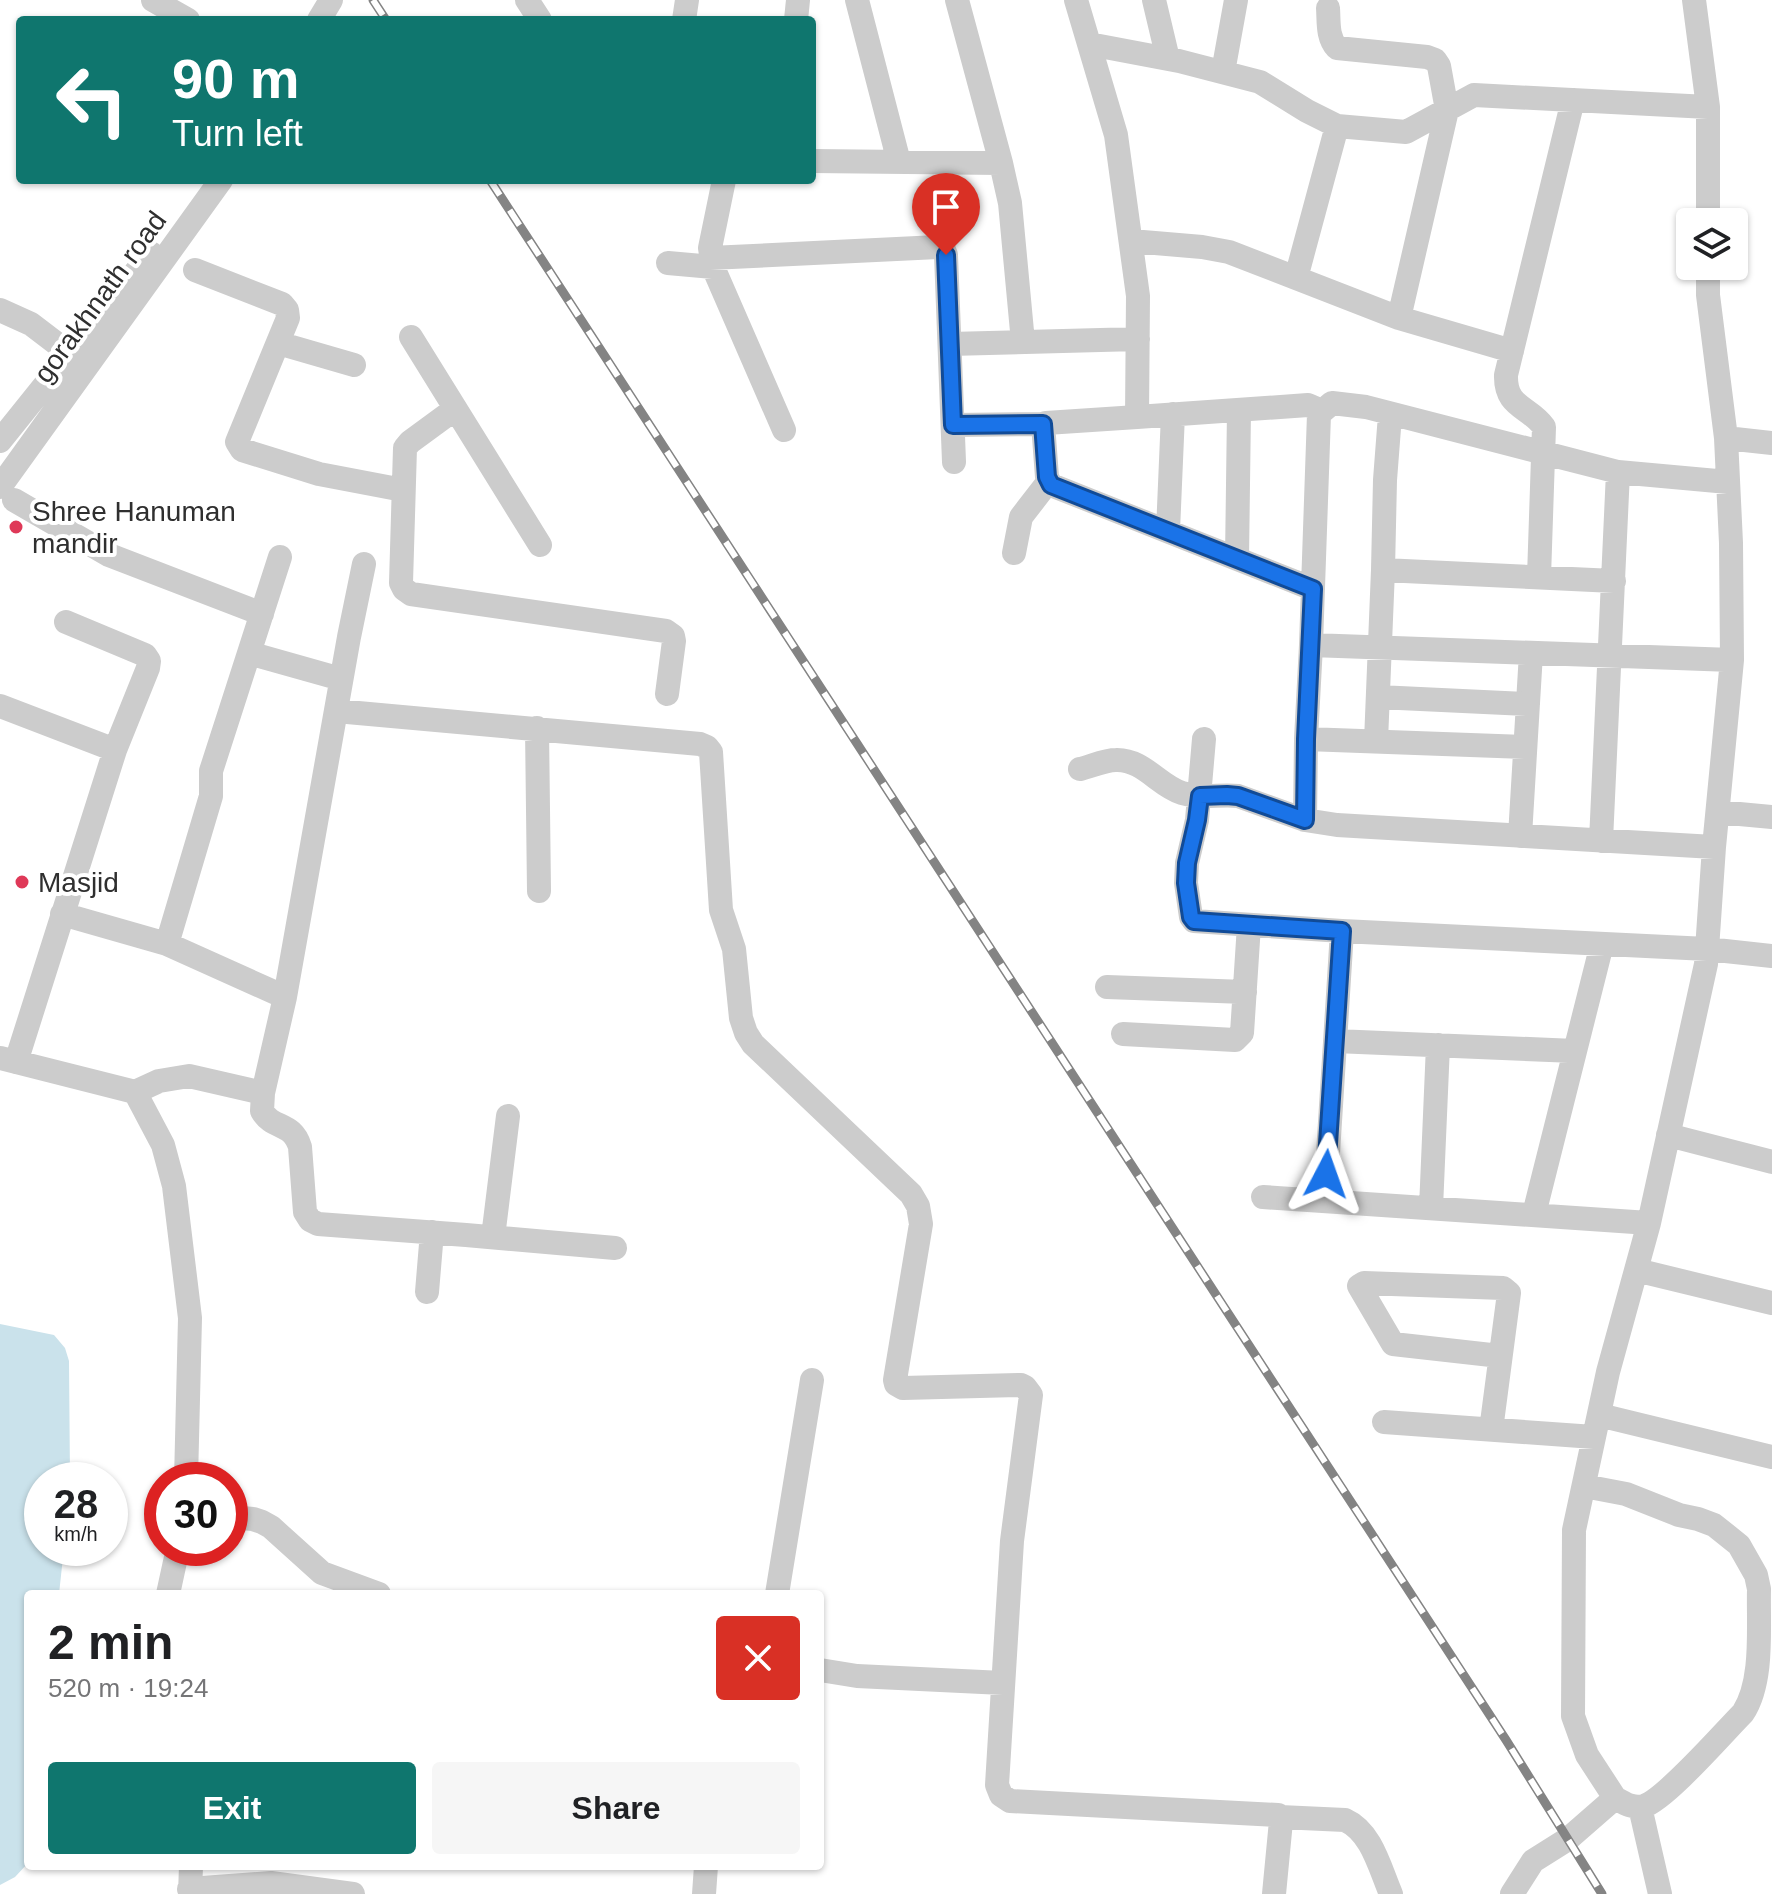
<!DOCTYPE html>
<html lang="en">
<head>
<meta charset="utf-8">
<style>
  :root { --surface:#fff; --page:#f6f6f6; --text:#202124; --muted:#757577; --accent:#0f766e }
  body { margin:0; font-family:Helvetica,sans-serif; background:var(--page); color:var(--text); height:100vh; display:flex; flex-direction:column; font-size:30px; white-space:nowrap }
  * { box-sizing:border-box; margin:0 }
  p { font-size:26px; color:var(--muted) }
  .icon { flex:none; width:44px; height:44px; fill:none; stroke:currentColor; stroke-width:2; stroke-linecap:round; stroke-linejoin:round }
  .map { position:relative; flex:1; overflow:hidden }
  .sheet { position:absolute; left:24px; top:1590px; width:800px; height:280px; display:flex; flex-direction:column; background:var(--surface); border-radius:8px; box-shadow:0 2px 6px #0004 }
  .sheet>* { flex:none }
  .top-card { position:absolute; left:16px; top:16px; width:800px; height:168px; border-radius:8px; box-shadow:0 2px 6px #0004; background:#0f766e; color:#fff; overflow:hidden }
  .fabs { position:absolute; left:1676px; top:208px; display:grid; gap:16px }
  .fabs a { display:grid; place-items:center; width:72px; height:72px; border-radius:8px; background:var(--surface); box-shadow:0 2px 6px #0004; font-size:40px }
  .speed { position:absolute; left:24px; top:1462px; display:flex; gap:16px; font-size:40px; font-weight:700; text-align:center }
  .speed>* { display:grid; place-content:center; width:104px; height:104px; border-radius:50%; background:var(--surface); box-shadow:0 2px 6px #0004; line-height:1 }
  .speed small { font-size:20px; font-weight:400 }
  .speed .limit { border:12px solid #d22; background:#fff; color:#111 }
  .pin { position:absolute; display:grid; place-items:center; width:68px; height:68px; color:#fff; margin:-82px -34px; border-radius:50% 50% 50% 0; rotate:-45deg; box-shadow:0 0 8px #0007 }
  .pin .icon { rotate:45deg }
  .me { position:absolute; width:88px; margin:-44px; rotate:4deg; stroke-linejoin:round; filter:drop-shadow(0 0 6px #0008) }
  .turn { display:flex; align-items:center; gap:28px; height:168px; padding:0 24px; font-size:36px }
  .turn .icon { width:104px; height:104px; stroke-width:2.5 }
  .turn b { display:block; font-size:56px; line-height:68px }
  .round { display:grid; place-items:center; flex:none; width:84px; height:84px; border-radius:8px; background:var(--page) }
  .headline { display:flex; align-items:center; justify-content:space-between; height:136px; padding:0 24px }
  h1 { font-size:48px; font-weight:700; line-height:60px }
  .cta { display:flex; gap:16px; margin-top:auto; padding:16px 24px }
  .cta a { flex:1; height:92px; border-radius:8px; background:var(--accent); color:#fff; font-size:32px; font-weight:700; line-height:92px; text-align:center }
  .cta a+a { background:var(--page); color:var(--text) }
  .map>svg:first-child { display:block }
  .water { fill:#cae2eb }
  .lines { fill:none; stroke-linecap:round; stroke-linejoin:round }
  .minor { stroke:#ccc; stroke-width:24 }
  .rail-casing { stroke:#848484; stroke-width:9 }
  .rail { stroke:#fff; stroke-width:6; stroke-dasharray:18; stroke-linecap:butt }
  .route-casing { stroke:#114b97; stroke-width:20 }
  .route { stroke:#1a73e8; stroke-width:14 }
  .poi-dot { fill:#df3958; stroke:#fff; stroke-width:3 }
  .labels { text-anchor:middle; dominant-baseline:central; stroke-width:8; stroke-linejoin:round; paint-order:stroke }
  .street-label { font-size:28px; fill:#2f2f2f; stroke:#fff }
  .poi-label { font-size:28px; fill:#2f2f2f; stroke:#fff; text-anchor:start }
</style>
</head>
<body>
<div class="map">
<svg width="1772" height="1894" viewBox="0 0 1772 1894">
  <rect width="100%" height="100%" fill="#fff"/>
  <path class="water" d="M0 1324 54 1335 65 1348 69 1361 70 1480H42V1548H64L59 1594H28V1863L15 1877 0 1885Z"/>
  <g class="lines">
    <path class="minor" d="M153 0 188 20
      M527 0 540 20
      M857 0 899 162
      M957 0 1001 163
      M1076 0 1116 135 1138 296 1137 417 1308 405 1315 408 1319 414 1311 645 1732 660
      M1154 0 1168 59
      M1694 0 1708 107V222
      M1328 8C1329 22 1327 37 1337 48L1427 57 1435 60 1439 66 1447 110 1399 318
      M319 20 331 0
      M684 20 687 0
      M796 20 798 0
      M1089 44 1179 61 1260 82 1307 111 1337 126 1406 132 1474 95 1708 107
      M1223 72 1236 0
      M812 161 1001 163 1010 203 1023 342
      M724 180 710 248 713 267 784 430
      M1131 241 1202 247 1229 252 1399 318 1512 351
      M710 258 938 247 944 250 946 255 954 462
      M668 263 713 267
      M195 270 282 304 287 310 288 318 237 442 242 450 319 474 403 490
      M1296 278 1337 126
      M0 310 31 324 69 353
      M411 337 540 545
      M278 343 354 365
      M950 344 1138 339
      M455 409 410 442 405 448 401 583 404 589 411 594 666 631 673 636 674 641 667 694
      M1319 414 1332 403 1366 407 1618 472 1728 482
      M1137 417 1046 423 1043 424 1047 477 1051 485 1313 589
      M953 425 1043 424
      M1726 438 1772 443
      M0 441 151 253
      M0 487 221 180
      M14 500 109 555 262 614
      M1168 531 1173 414
      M1014 553 1021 517 1048 482
      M1237 559 1239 410
      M364 564 349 637 285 997 263 1093 262 1111C273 1130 292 1121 300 1147L305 1212 310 1220 318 1224 466 1235 615 1248
      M1383 570 1614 581
      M1539 577 1544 427C1529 406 1505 408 1506 375L1573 100
      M249 653 341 679
      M1378 697 1528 704
      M0 706 115 750
      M336 711 700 744 707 747 711 752 721 910 734 949 741 1018 746 1033 753 1044 911 1194 918 1206 921 1224 895 1380 896 1384 903 1388 1021 1385 1025 1387 1031 1395 1012 1541 997 1785 1001 1795 1010 1801 1278 1815 1281 1821 1274 1894
      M537 728 539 891
      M1204 739 1197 820 1187 863 1186 883 1191 917 1194 921 1342 931 1707 949 1772 956
      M1306 739 1525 747
      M1376 741 1383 570 1385 480 1390 415
      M1080 769C1092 766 1105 760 1116 760 1143 759 1159 786 1182 793 1201 799 1220 794 1238 796L1305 820 1337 825 1714 847
      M1718 812 1772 817
      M1305 820 1306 739 1311 645
      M1520 836 1531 653
      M1601 841 1618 472
      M62 914 167 944 285 997
      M167 944 211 796V771L280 557
      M1107 987 1245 992
      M1123 1034 1235 1040 1242 1033 1249 925
      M1335 1041 1575 1051
      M0 1058 135 1092 163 1145 174 1186 190 1318 186 1480
      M16 1062 115 750 148 668 149 661 145 655 66 622
      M135 1092 159 1081 189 1076 263 1093
      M1668 1135 1772 1162
      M1263 1197 1649 1223
      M1325 1201 1342 931
      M1431 1208 1438 1045
      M1534 1214 1602 944
      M493 1237 508 1116
      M1636 1270 1772 1303
      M427 1292 432 1232
      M1599 1415 1772 1457
      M1384 1422 1594 1437
      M1491 1430 1509 1293 1503 1288 1364 1283 1359 1286 1393 1344 1500 1356
      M1584 1486 1626 1494 1679 1515 1698 1519 1714 1525 1739 1545 1756 1575 1759 1589C1758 1626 1764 1681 1743 1713 1724 1732 1666 1799 1644 1806 1633 1809 1624 1803 1615 1798
      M230 1517 253 1519 262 1522 271 1527 322 1573 379 1594
      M168 1594 178 1548
      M777 1594 812 1380
      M820 1670 857 1676 1003 1683
      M1640 1807 1660 1894
      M1280 1817 1345 1820C1372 1832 1380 1869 1391 1894
      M189 1889 271 1883 353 1894
      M190 1894 191 1866
      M704 1894 706 1866
      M1512 1894 1533 1861 1568 1839 1615 1798 1587 1755 1573 1716 1574 1530 1608 1372 1649 1223 1706 964 1714 847 1732 660 1731 543 1726 438 1708 295V266"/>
    <defs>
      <path id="rail" d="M373 0 386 20
        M490 180 1506 1740 1602 1894"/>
    </defs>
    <use href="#rail" class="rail-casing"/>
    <use href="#rail" class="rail"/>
  </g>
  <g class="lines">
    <defs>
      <path id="route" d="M946 255 953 425 1043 424 1047 477 1051 485 1313 589 1306 739 1305 820 1238 796 1227 795 1200 796 1197 820 1187 863 1186 883 1191 917 1194 921 1342 931 1326 1174"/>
    </defs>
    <use href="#route" class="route-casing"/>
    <use href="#route" class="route"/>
  </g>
  <g class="poi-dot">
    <circle cx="16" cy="527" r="8"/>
    <circle cx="22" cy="882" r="8"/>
  </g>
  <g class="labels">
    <g class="street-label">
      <text transform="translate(100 297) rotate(-54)">gorakhnath road</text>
    </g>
    <g class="poi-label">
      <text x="32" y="511">Shree Hanuman<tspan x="32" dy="32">mandir</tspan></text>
      <text x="38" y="882">Masjid</text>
    </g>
  </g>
</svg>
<div class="fabs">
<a><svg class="icon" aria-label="layers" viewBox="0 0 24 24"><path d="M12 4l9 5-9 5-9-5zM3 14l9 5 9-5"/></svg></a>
</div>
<div class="speed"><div>28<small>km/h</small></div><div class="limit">30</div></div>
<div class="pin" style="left:946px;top:255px;background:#d93025"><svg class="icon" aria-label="arrive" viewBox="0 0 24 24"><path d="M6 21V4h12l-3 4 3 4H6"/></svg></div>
<svg class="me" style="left:1326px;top:1174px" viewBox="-20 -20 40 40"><path d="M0-17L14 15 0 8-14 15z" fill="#1a73e8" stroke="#fff" stroke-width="4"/></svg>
<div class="top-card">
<div class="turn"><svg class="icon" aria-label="left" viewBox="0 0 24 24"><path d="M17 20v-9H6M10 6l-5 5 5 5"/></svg><div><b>90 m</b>Turn left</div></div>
</div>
<section class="sheet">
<div class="headline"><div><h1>2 min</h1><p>520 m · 19:24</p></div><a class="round" style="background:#d93025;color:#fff"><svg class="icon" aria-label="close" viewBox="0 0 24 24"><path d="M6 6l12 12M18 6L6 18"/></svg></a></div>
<div class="cta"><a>Exit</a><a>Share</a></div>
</section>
</div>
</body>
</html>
